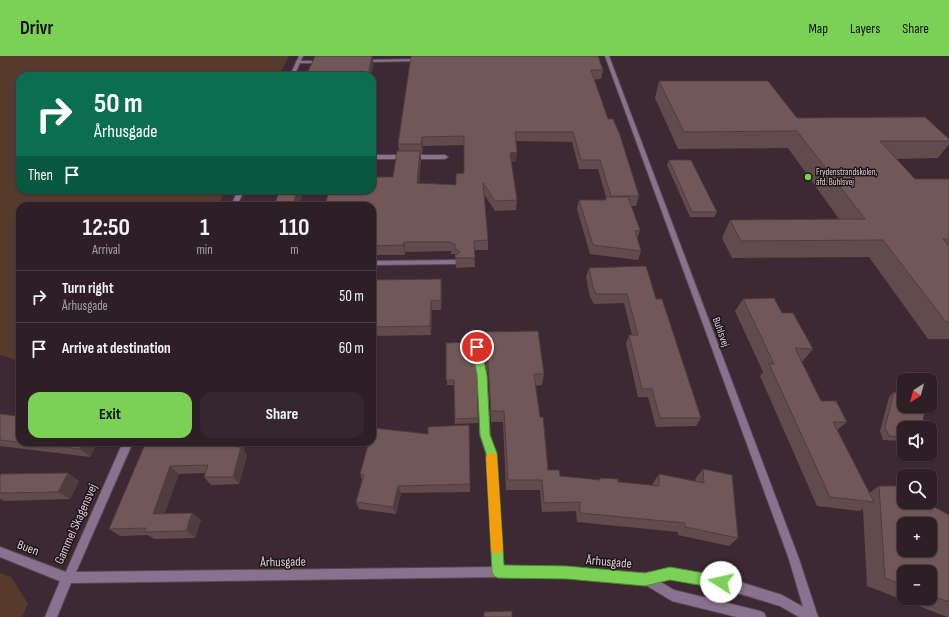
<!DOCTYPE html>
<html lang="en">
<head>
<meta charset="utf-8">
<style>
  :root { --surface:#2e1f26; --page:#36272e; --text:#f1f3f6; --muted:#a7a2a7; --line:#493d43; --accent:#7bd155 }
  body { margin:0; font-family:"Sofia Sans Condensed",sans-serif; background:var(--page); color:var(--text); height:100vh; display:flex; flex-direction:column; font-size:15px; white-space:nowrap }
  * { box-sizing:border-box; margin:0 }
  p { font-size:13px; color:var(--muted) }
  .icon { flex:none; width:22px; height:22px; fill:none; stroke:currentColor; stroke-width:2; stroke-linecap:round; stroke-linejoin:round }
  .map { position:relative; flex:1; overflow:hidden }
  .drawer { position:absolute; left:16px; top:146px; width:360px; height:244px; display:flex; flex-direction:column; background:var(--surface); border-radius:12px; box-shadow:0 1px 3px #0004,0 0 0 1px var(--line) }
  .drawer>* { flex:none }
  .hud { position:absolute; left:16px; top:16px; width:360px; height:122px; border-radius:12px; box-shadow:0 1px 3px #0004,0 0 0 1px var(--line); background:#0b6e4f; color:#fff; overflow:hidden }
  .needle { width:26px; rotate:216deg }
  .buttons { position:absolute; left:897px; top:317px; display:grid; gap:8px }
  .buttons a { display:grid; place-items:center; width:40px; height:40px; border-radius:8px; background:var(--surface); box-shadow:0 1px 3px #0004,0 0 0 1px var(--line); font-size:20px }
  .pin { position:absolute; display:grid; place-items:center; width:34px; height:34px; color:#fff; margin:-17px; border:2px solid #fff; border-radius:50%; box-shadow:0 1px 4px #0007 }
  .me { position:absolute; width:44px; margin:-22px; rotate:280deg; stroke-linejoin:round; filter:drop-shadow(0 0 3px #0008) }
  .turn { display:flex; align-items:center; gap:14px; height:84px; padding:0 12px; font-size:18px }
  .turn .icon { width:52px; height:52px; stroke-width:2.5 }
  .turn b { display:block; font-size:28px; line-height:34px }
  .then { display:flex; align-items:center; height:38px; padding:0 12px; background:#0003; gap:8px; font-size:15px }
  .eta { display:flex; justify-content:space-evenly; align-items:center; height:68px; text-align:center }
  .eta b { font-size:24px; font-weight:700; line-height:28px }
  .action { display:flex; gap:8px; margin-top:auto; padding:8px 12px }
  .action a { flex:1; height:46px; border-radius:12px; background:var(--accent); color:#111; font-size:16px; font-weight:700; line-height:46px; text-align:center }
  .action a+a { background:var(--page); color:var(--text) }
  ul { padding:0; list-style:none }
  li { display:flex; align-items:center; gap:12px; height:52px; padding:0 12px; border-top:1px solid var(--line) }
  li div { flex:1 }
  li b { display:block; font-size:15px }
  li em { font-style:normal }
  header { display:flex; align-items:center; gap:24px; box-sizing:border-box; height:56px; padding:0 20px; background:var(--accent); color:#111 }
  header strong { font-size:19px }
  nav { display:flex; gap:22px; margin-inline-start:auto; font-size:14px }
  .map>svg:first-child { display:block }
  .green { fill:#563b2d }
  .lines { fill:none; stroke-linecap:round; stroke-linejoin:round }
  .minor-casing { stroke:#5a4750; stroke-width:2 }
  .tertiary-casing { stroke:#5a4750; stroke-width:2 }
  .minor { fill:#88728f; fill-rule:evenodd }
  .tertiary { fill:#88728f; fill-rule:evenodd }
  .wall { fill:#614b4c; fill-rule:evenodd }
  .shaded-wall { fill:#4f3d3e }
  .building { fill:#715758; stroke:#4f3d3e; fill-rule:evenodd }
  .route { fill:#7bd155; stroke:#508837 }
  .slow { fill:#f59e0b }
  .poi-dot { fill:#7bd155; stroke:#1e1519; stroke-width:1.5 }
  .labels { text-anchor:middle; dominant-baseline:central; stroke-width:3; stroke-linejoin:round; paint-order:stroke }
  .far-poi-label { font-size:9px; fill:#ddd0d6; stroke:#1e1519; text-anchor:start }
  .street-label { font-size:11px; fill:#ddd0d6; stroke:#1e1519 }
  .near-street-label { font-size:13px; fill:#ddd0d6; stroke:#1e1519 }
</style>
</head>
<body>
<header>
<strong>Drivr</strong>
<nav><a>Map</a><a>Layers</a><a>Share</a></nav>
</header>
<div class="map">
<svg width="949" height="561" viewBox="0 0 949 561">
  <rect width="100%" height="100%" fill="#3d2933"/>
  <path class="green" d="M0 0H289L279 20H20V134H225L218 150H20V301L17 304 0 299Z
    M0 517 11 521 28 548 22 561H0Z"/>
  <g class="lines">
    <defs>
      <path id="minor" d="M605 0H609L799 503 818 561H806L789 503Z
        M420 3 422 4V5L363 6 361 5 363 4Z
        M296 5H322L324 6 322 7H298L296 6Z
        M372 99H445L448 101 445 103H372Z
        M455 204 459 206 455 208 372 209V205Z
        M477 288 480 289 481 291 486 319 490 379 496 397 503 516 502 520 498 521 494 520 493 516 486 397 480 379 478 319 473 291 474 289Z
        M0 491 71 518 73 522 71 526 67 528 0 501Z"/>
      <path id="tertiary" d="M299 0H303L294 20H290Z
        M238 134H244L237 150H231Z
        M123 386H133L76 516 498 511 567 512 645 517 670 512 721 520 782 539 814 557 816 561H799L780 550 721 532 670 522 659 525 674 534 760 555 764 557 766 561H737L672 545 644 528 567 522 498 521 71 527 57 561H45L63 518H65Z"/>
    </defs>
    <use href="#minor" class="minor-casing"/>
    <use href="#tertiary" class="tertiary-casing"/>
    <use href="#minor" class="minor"/>
    <use href="#tertiary" class="tertiary"/>
  </g>
  <path class="wall" d="M411 0 603 14 601 23H594L608 63 639 140 636 150H631L640 174 637 183 641 195 638 204 590 198 577 153 579 144H605L606 141 598 113H579L572 86 516 85V105L511 106 517 144 516 154 495 155 484 138 488 184V194H474L475 211 456 212 455 198H451V195L405 196V199H372V150L393 121 399 95 398 88ZM464 89V117L456 129 419 127 421 104V98H422L423 90Z
    M659 25 797 62 949 83V88L938 102 896 103 915 123H949V283H928L869 201 732 202 722 182 730 164 839 163 788 92 678 93 655 42Z
    M669 104 717 156 714 161H690L667 109Z
    M589 212 656 243 701 362 696 370 656 371 648 341H638L626 288 629 279H632L624 247 594 248 590 241 586 221Z
    M441 223 442 233 441 254H432L431 279 372 280V224Z
    M743 243 782 257 813 293 803 305H801L821 345 847 366 837 374 869 437 879 430 929 448 949 459V561H947L867 530 863 453 859 455 817 450 760 320 763 316 735 255ZM904 516H930V542H904Z
    M482 278 544 318 542 329 535 330 540 361 548 414 560 420 599 424 600 422 618 426 653 429V427L659 418 696 425 695 423 703 413 738 482 729 490 678 479V476L577 466 576 455 542 456 540 434H506L503 366H491L488 319 482 290Z
    M446 287 478 362V367L455 368 454 329H447Z
    M894 336 904 372V385L883 384 880 375 889 341Z
    M0 358 17 360 20 386H97L90 401 0 390Z
    M469 369 470 436 401 437 396 458 359 453 356 446 362 424 360 418 428 378Z
    M146 386 244 395 247 399 239 428 211 429 204 421 205 417 179 418 164 458 192 457 201 464 195 482 154 483 148 479 120 480 109 473Z
    M79 425 70 443 4 445 0 443V437Z"/>
  <path class="shaded-wall" d="M372 0 374 7 371 20H368Z
    M422 81 423 90 422 98 421 88Z
    M420 95 421 104 418 136 417 127Z
    M517 96 516 105 509 106 510 97Z
    M298 134H304L299 150H292Z
    M404 186 405 196V199L403 189Z
    M441 223 442 233 441 254Z
    M431 245 432 254 431 279 430 270Z
    M83 386H97L90 401 80 393Z
    M238 386H247L244 395 247 399 239 428 233 421 237 391Z
    M170 410 179 418 162 465 153 458Z
    M68 417 79 425 70 443 58 436Z
    M398 430 401 437 396 458 393 451Z
    M192 457 201 464 195 482 186 475Z"/>
  <path class="building" d="M315 0H372L368 20H306Z
    M411 0H598L603 14H591L608 63H613L620 79 639 140H611L600 104H581L573 76H515L517 96 510 97 517 144 495 145 483 127 488 184 474 185 475 202H456L455 200 460 196 455 193V188H451V186H404L403 189 372 190V150H325L329 134H372V121H393L397 95H420L417 127 456 129V118L464 117V80L422 81 421 88H398Z
    M659 25H768L797 62 925 61 949 83V85H880L915 123H949V183H943L949 190V266H946L883 184 741 185 730 164 865 163 797 75 684 76Z
    M669 104H691L717 156H692Z
    M280 134H298L292 150H274Z
    M606 141H628L640 174 635 175 641 195 593 189 579 144H606Z
    M646 210 656 243H662L701 362H660L652 333H642L629 279H638L627 238H596L593 231 589 212Z
    M441 223V244L431 245 430 270 372 271V224Z
    M774 242 782 257H793L813 293 795 292 821 345H836L847 366H833L874 446 830 441 769 308H774L743 243Z
    M538 275 544 318H534L540 361H543L548 414H559L560 420 600 424V422L618 423V426L659 430V418L704 427 703 413 732 419 738 482 685 471V467L580 457V446L544 447 542 424H508L504 355H491L488 307 482 278H486V276Z
    M472 286 477 314 478 362 455 363 454 324H446V287Z
    M894 336 904 341V350H924L926 351 921 372H904V381L889 380 885 371Z
    M0 358 17 360 20 358V386L0 384Z
    M469 369 470 428 398 430 393 451 356 446 364 419 360 418 369 386H372V376L373 372 428 378V371Z
    M20 386H83L80 393Z
    M146 386H238L237 391H241L233 421H204L208 409 170 410 153 458 192 457 186 475 144 476 146 472 109 473Z
    M68 417 58 436 0 437V420L1 418Z
    M879 430H904V446H928L929 448 949 459V546L930 539V516H904V529L885 522ZM904 468H930V494H904Z
    M512 555V561H484V556Z"/>
  <path class="route" d="M477 287 481 291 487 319 490 379 497 397 504 509 567 510 645 517 670 511 721 520 726 522 728 526 726 531 721 533 670 524 645 530 567 523 498 522 494 520 492 516 486 397 480 379 477 319 472 291Z"/>
  <path class="slow" d="M492 397 496 398 497 402 503 492 501 496 497 498 492 496 491 492 486 402 488 398Z"/>
  <circle class="poi-dot" cx="808" cy="121" r="4"/>
  <g class="labels">
    <g class="far-poi-label">
      <text x="816" y="116">Frydenstrandskolen,<tspan x="816" dy="10">afd. Buhlsvej</tspan></text>
    </g>
    <g class="street-label">
      <text transform="translate(721 276) rotate(70)">Buhlsvej</text>
    </g>
    <g class="near-street-label">
      <text transform="translate(76 468) rotate(-66)">Gammel Skagensvej</text>
      <text transform="translate(28 492) rotate(21)">Buen</text>
      <text transform="translate(283 506) rotate(-1)">Århusgade</text>
      <text transform="translate(609 506) rotate(5)">Århusgade</text>
    </g>
  </g>
</svg>
<div class="buttons">
<a><svg class="needle" viewBox="-14 -14 28 28"><path d="M0-13l5 13h-10z" fill="#e53935"/><path d="M0 13l5-13h-10z" fill="#a7a2a7"/></svg></a>
<a><svg class="icon" aria-label="sound" viewBox="0 0 24 24"><path d="M4 9h4l5-4v14l-5-4H4zM17 9q2 3 0 6"/></svg></a>
<a><svg class="icon" aria-label="search" viewBox="0 0 24 24"><circle cx="10" cy="10" r="6"/><path d="M15 15l6 6"/></svg></a>
<a>+</a>
<a>−</a>
</div>
<div class="pin" style="left:477px;top:291px;background:#d93025"><svg class="icon" aria-label="arrive" viewBox="0 0 24 24"><path d="M6 21V4h12l-3 4 3 4H6"/></svg></div>
<svg class="me" style="left:721px;top:526px" viewBox="-20 -20 40 40"><circle r="19" fill="#fff"/><path d="M0-13L10 11 0 6-10 11z" fill="#7bd155"/></svg>
<div class="hud">
<div class="turn"><svg class="icon" aria-label="right" viewBox="0 0 24 24"><path d="M7 20v-9h11M14 6l5 5-5 5"/></svg><div><b>50 m</b>Århusgade</div></div>
<div class="then">Then<svg class="icon" aria-label="arrive" viewBox="0 0 24 24"><path d="M6 21V4h12l-3 4 3 4H6"/></svg></div>
</div>
<section class="drawer">
<div class="eta">
<div><b>12:50</b><p>Arrival</p></div>
<div><b>1</b><p>min</p></div>
<div><b>110</b><p>m</p></div>
</div>
<ul>
<li><svg class="icon" aria-label="right" viewBox="0 0 24 24"><path d="M7 20v-9h11M14 6l5 5-5 5"/></svg><div><b>Turn right</b><p>Århusgade</p></div><em>50 m</em></li>
<li><svg class="icon" aria-label="arrive" viewBox="0 0 24 24"><path d="M6 21V4h12l-3 4 3 4H6"/></svg><div><b>Arrive at destination</b></div><em>60 m</em></li>
</ul>
<div class="action"><a>Exit</a><a>Share</a></div>
</section>
</div>
</body>
</html>
